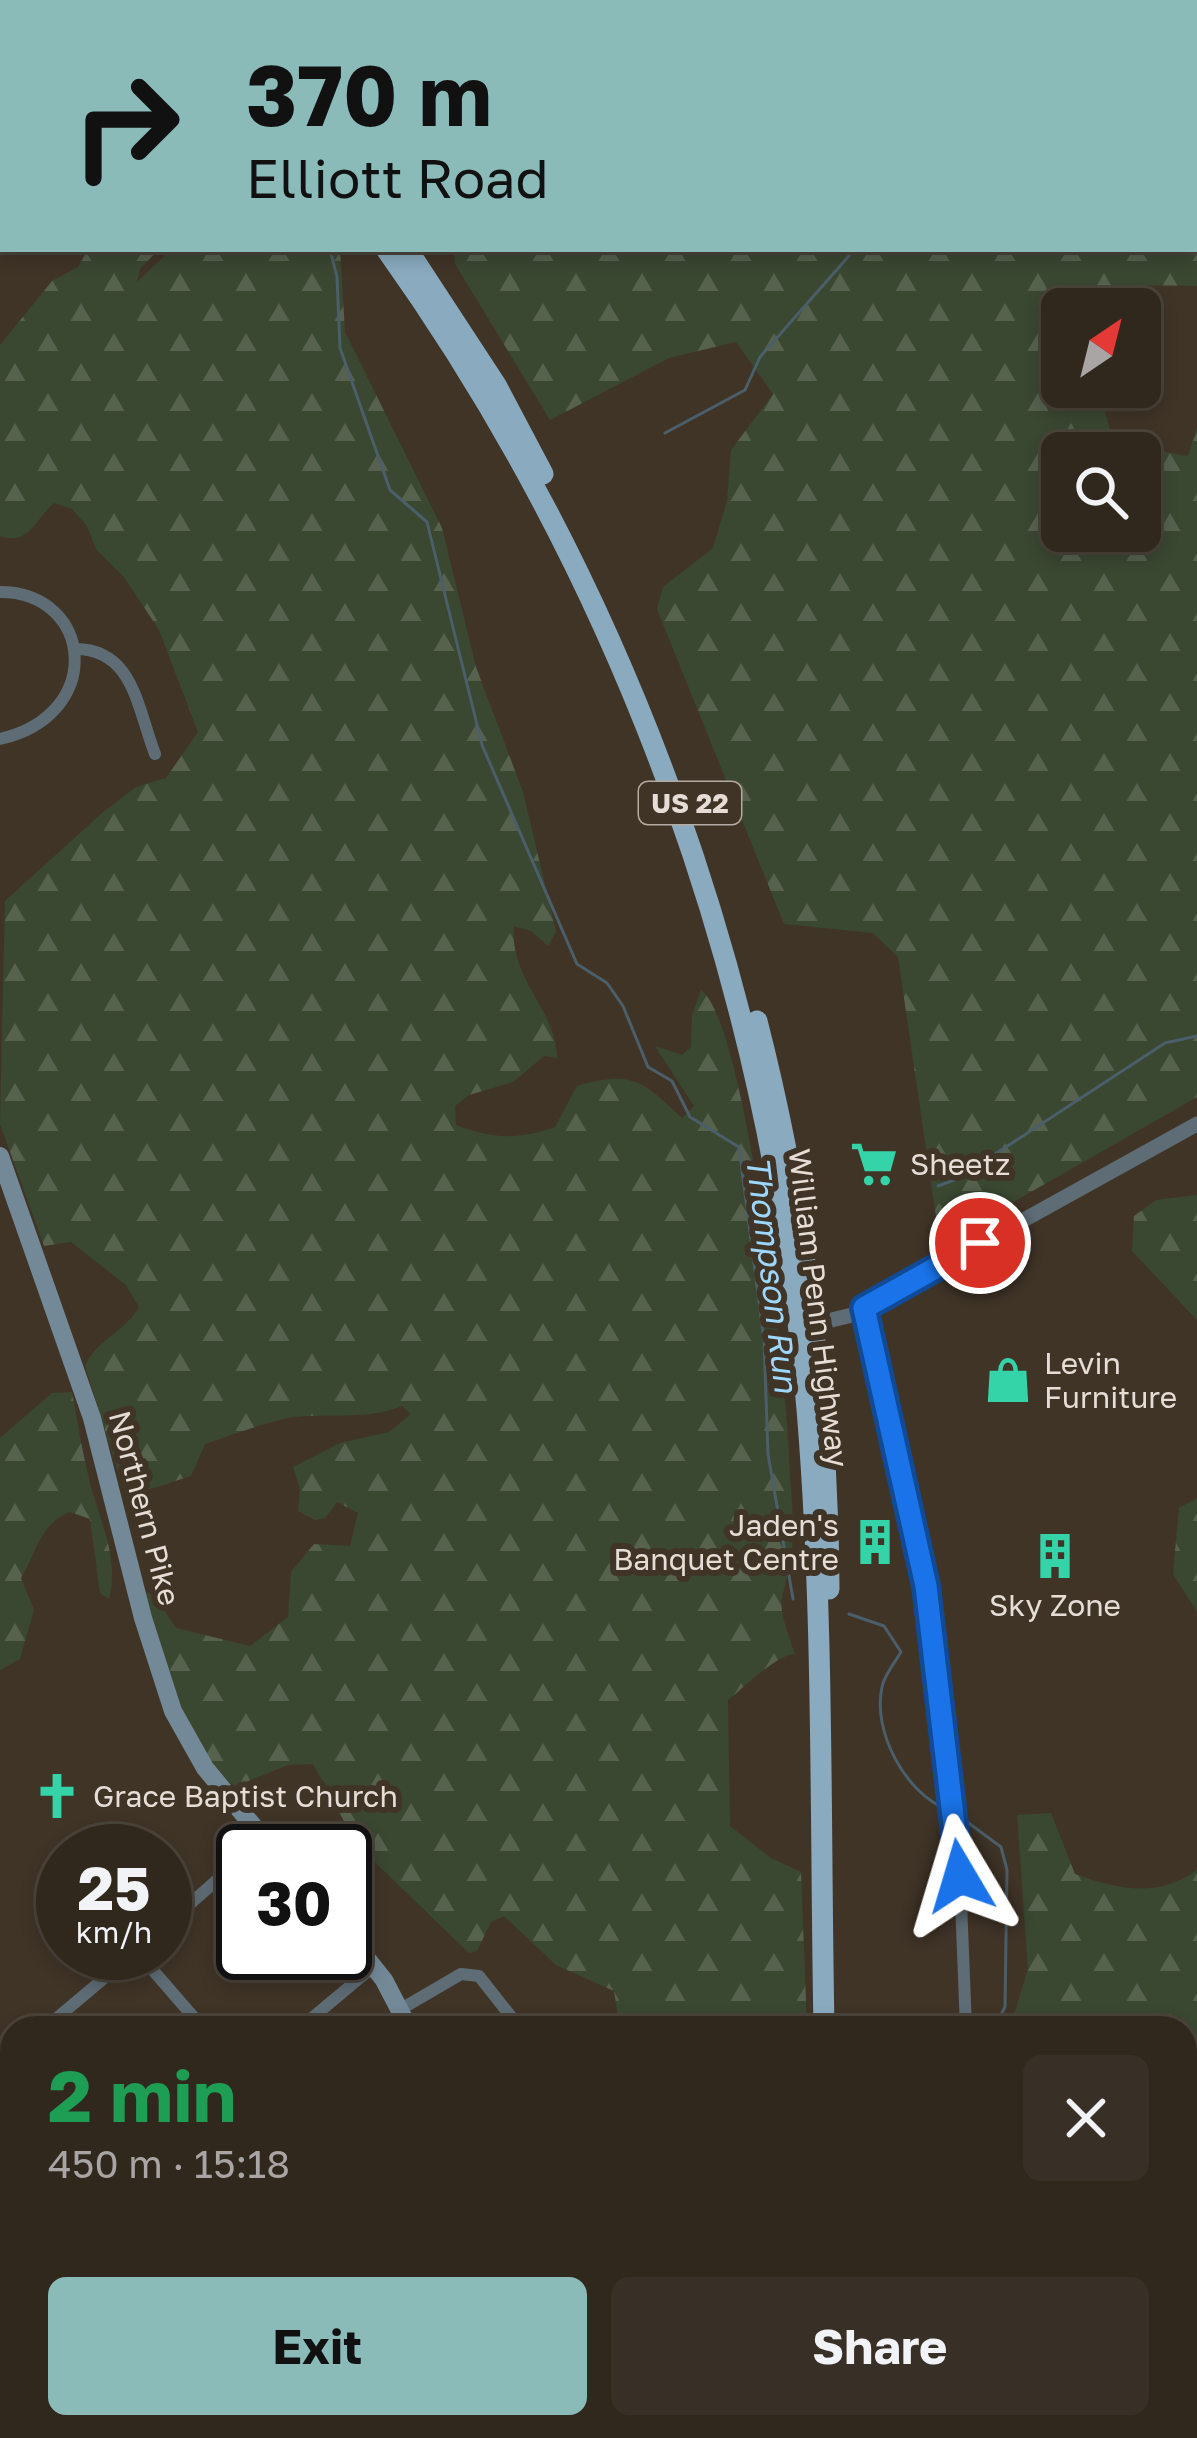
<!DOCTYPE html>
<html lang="en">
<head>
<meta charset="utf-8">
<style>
  :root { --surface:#30271d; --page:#382f26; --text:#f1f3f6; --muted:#a8a5a4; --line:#4b443b; --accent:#8bbbb9 }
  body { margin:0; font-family:"Golos Text",sans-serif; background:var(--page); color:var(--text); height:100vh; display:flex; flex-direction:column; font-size:45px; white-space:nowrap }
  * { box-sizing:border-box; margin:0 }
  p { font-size:39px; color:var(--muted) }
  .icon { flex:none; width:66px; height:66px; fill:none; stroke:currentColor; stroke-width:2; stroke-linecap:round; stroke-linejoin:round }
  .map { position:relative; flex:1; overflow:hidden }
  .side { position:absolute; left:0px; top:2016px; width:1197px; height:423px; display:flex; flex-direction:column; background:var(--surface); border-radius:36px 36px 0 0; box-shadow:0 6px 18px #0003,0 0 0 3px var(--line) }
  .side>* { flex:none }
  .hud { position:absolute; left:0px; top:0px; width:1197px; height:252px; box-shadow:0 6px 18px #0003,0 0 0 3px var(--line); background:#8bbbb9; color:#111; overflow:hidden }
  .needle { width:78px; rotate:35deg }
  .controls { position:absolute; left:1041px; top:288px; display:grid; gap:24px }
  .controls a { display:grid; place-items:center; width:120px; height:120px; border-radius:18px; background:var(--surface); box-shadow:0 6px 18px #0003,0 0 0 3px var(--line); font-size:60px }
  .speed { position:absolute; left:36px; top:1824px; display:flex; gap:24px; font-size:60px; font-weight:700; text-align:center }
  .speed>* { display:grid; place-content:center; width:156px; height:156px; border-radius:50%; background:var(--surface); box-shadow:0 6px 18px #0003,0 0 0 3px var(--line); line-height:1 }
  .speed small { font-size:30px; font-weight:400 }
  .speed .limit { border:6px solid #111; border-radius:18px; background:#fff; color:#111 }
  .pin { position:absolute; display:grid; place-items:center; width:102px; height:102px; color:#fff; margin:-51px; border:6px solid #fff; border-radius:50%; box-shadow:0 3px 12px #0007 }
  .me { position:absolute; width:132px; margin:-66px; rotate:353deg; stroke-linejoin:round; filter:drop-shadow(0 0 9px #0008) }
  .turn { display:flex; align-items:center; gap:42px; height:252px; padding:0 48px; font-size:54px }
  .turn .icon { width:156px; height:156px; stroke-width:2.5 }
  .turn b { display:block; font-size:84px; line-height:102px }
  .round { display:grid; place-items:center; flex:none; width:126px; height:126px; border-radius:18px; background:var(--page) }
  .summary { display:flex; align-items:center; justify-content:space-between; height:204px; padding:0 48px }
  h1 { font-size:72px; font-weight:700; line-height:90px; color:#1e9e55 }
  .action { display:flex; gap:24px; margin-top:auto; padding:24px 48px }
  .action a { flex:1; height:138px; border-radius:18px; background:var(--accent); color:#111; font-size:48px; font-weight:700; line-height:138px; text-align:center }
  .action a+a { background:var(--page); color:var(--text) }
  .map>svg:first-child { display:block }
  .forest { fill:url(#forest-firs); fill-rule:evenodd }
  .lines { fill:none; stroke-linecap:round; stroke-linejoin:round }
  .stream { stroke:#4b5f6a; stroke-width:3 }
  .minor { stroke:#5e6c75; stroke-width:12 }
  .tertiary { stroke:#5e6c75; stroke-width:15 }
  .secondary { stroke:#738998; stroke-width:18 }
  .trunk { stroke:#8aaabf; stroke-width:21 }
  .route-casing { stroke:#114b97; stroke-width:30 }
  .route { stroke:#1a73e8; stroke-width:21 }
  .labels { text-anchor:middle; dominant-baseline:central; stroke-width:12; stroke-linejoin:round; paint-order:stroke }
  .shield { fill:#403427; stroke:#b4aba2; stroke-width:3 }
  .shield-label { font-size:27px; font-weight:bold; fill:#e6ded6 }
  .poi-label { font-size:30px; fill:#e6ded6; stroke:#403427; text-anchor:start }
  .street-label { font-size:30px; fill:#e6ded6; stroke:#403427 }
  .water-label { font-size:33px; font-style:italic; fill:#9dd7fd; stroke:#403427 }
</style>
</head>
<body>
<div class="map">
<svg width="1197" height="2438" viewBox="0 0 1197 2438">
  <defs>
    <pattern id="forest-firs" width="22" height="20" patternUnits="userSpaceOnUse" patternTransform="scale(3)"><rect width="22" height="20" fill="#3a4731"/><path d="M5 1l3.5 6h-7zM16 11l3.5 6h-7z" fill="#56614e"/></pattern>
  </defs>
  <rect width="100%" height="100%" fill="#403427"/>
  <path class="forest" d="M841 0H1197V286L1136 285 1118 309H1062V387H1098L1111 433 1142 448 1188 456 1197 427V1097L940 1244 898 957 873 933 784 924 657 609 663 587 713 548 727 501 731 450 773 394 736 342 669 358 550 420 455 264 454 249H1194V3H836ZM1062 453H1140V531H1062Z
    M88 249H159L140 269 137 282 172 249H340L345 332 442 528 476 667 523 792 556 931 548 946 531 931 514 926C509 979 556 1009 557 1058L544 1056 513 1082 469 1095 455 1106 456 1125C492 1139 519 1140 555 1127L577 1086C633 1070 642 1081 682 1118L694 1106 655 1046 682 1055 691 1047 692 1015 701 990C746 1022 787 1387 789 1456 790 1486 795 1519 792 1549 784 1609 772 1591 795 1654 777 1654 745 1687 728 1700L730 1826 771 1858 801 1872 807 2028H620L614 1991 556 1965 504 1916 491 1922 477 1951 469 1953 357 1845 313 1764 288 1765 236 1786C188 1765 157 1640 145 1592L154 1595 176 1628 250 1646 288 1617 291 1572 314 1544 350 1546 358 1513 337 1502 325 1518 315 1520 298 1511 300 1489 293 1467 340 1443 389 1432 411 1414 402 1406C368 1421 324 1412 288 1418 260 1424 232 1435 205 1444L191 1476 126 1497 85 1366C96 1340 125 1332 139 1307L126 1285 71 1242 44 1246 0 1124 5 901 102 813 136 787 166 778 198 732 159 630 124 577 96 549 87 526 72 509 54 503C35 519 30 546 0 536V345L52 281 78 267Z
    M1197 1195V1320L1132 1251 1134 1216 1156 1200Z
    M72 1392C78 1424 83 1456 91 1487 102 1527 119 1558 109 1599L100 1593 90 1519 70 1512C39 1524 37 1552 21 1578L34 1610 20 1659 0 1670V1438L52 1393Z
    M1197 1498V1612L1173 1574 1179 1508Z
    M1051 1813 1075 1874C1118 1889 1157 1899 1197 1870V2438H959L961 2427H1185V2028H1010L1028 1969 1017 1815Z
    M354 2427H495V2438H348Z
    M513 2427H607L618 2438H515Z
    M654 2427H793L789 2438H662Z"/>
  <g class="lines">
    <path class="stream" d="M1027 3 1029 0
      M330 249 337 277 340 348 390 490 427 522 482 745 577 964 607 983 623 1006 648 1067 672 1081 690 1117 739 1147 764 1340 768 1454 793 1599
      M665 433 745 390 760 357 855 249
      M938 1186 957 1179 1165 1043 1197 1036
      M849 1614 884 1626 901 1652C895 1662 884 1676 882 1687 872 1732 906 1793 946 1809
      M955 1813 1001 1847 1007 1870 1005 2007 994 2028
      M910 2438 912 2427"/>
    <path class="minor" d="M0 592C93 592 106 715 0 739
      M74 649C133 648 137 707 155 754
      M864 1308 931 1618 960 1876 966 2028
      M250 1851 264 1839
      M165 1926 243 1857
      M138 1953 203 2028
      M401 2009 461 1974 479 1976 520 2028
      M45 2028 134 1953
      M300 2028 374 1966
      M0 2065 12 2055
      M0 2362 12 2364
      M95 2438 97 2427
      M265 2438 267 2427
      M933 2438 936 2427"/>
    <path class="tertiary" d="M807 1326 852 1315 1197 1124"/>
    <path class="secondary" d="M436 0V3
      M0 1156 92 1418 143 1618 173 1711 205 1768 274 1851
      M345 1931 384 1980 409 2028
      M637 2427 648 2438"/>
    <path class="trunk" d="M182 0 185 3
      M205 0 208 3
      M386 249C629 589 771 993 807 1409 824 1614 820 1822 824 2028
      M407 249 496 385 543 474
      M757 1021C805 1208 828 1396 829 1589
      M845 2427 846 2438"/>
  </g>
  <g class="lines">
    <defs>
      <path id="route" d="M960 1876 926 1586 864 1308 980 1243"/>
    </defs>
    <use href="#route" class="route-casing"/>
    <use href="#route" class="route"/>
  </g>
  <defs>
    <symbol id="supermarket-bare" viewBox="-9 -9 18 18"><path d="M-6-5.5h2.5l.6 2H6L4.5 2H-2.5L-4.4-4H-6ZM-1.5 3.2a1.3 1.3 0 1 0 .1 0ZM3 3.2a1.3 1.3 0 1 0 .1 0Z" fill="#34d4a8" stroke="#403427" stroke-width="2.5" paint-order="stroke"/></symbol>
    <symbol id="shop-bare" viewBox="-9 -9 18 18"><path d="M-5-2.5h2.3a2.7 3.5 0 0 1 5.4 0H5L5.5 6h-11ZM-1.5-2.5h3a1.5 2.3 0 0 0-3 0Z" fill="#34d4a8" stroke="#403427" stroke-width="2.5" paint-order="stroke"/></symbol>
    <symbol id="building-bare" viewBox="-9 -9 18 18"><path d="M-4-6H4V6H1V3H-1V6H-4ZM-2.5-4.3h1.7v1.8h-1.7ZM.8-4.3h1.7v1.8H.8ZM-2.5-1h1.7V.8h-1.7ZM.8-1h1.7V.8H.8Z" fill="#34d4a8" stroke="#403427" stroke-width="2.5" paint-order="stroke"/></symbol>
    <symbol id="church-bare" viewBox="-9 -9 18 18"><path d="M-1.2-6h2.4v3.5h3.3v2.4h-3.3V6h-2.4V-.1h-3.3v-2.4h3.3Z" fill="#34d4a8" stroke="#403427" stroke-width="2.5" paint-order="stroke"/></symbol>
  </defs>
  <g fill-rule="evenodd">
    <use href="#supermarket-bare" x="841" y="1131" width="66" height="66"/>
    <use href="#shop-bare" x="975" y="1347" width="66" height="66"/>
    <use href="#building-bare" x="842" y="1509" width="66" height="66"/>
    <use href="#building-bare" x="1022" y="1523" width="66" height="66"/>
    <use href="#church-bare" x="24" y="1763" width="66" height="66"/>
  </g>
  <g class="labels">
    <rect class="shield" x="639" y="782" width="102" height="42" rx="9"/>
    <g class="shield-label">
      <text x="690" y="803">US 22</text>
    </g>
    <g class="poi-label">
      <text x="910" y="1164">Sheetz</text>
      <text x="1044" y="1363">Levin<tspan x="1044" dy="34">Furniture</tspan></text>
      <text x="839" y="1525" text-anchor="end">Jaden's<tspan x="839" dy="34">Banquet Centre</tspan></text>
      <text x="1055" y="1605" text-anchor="middle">Sky Zone</text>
      <text x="93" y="1796">Grace Baptist Church</text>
    </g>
    <g class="street-label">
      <text transform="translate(819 1308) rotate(83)">William Penn Highway</text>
      <text transform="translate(145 1508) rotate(75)">Northern Pike</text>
    </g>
    <g class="water-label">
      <text transform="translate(773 1274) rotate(83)">Thompson Run</text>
    </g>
  </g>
</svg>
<div class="controls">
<a><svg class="needle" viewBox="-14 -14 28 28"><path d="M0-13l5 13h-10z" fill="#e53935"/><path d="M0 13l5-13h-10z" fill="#a8a5a4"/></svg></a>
<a><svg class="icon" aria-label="search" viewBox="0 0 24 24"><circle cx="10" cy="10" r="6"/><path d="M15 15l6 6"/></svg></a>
</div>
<div class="speed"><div>25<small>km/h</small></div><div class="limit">30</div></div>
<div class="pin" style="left:980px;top:1243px;background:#d93025"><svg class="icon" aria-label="arrive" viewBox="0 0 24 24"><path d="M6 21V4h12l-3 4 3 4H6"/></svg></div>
<svg class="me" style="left:960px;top:1876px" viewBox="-20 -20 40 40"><path d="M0-17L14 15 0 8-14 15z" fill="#1a73e8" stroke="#fff" stroke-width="4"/></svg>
<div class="hud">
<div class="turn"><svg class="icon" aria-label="right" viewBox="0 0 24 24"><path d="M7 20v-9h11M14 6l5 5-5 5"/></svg><div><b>370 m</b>Elliott Road</div></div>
</div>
<section class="side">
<div class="summary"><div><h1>2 min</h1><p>450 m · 15:18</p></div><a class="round"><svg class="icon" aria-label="close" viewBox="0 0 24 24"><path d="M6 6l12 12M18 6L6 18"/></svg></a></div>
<div class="action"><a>Exit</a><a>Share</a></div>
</section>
</div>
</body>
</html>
